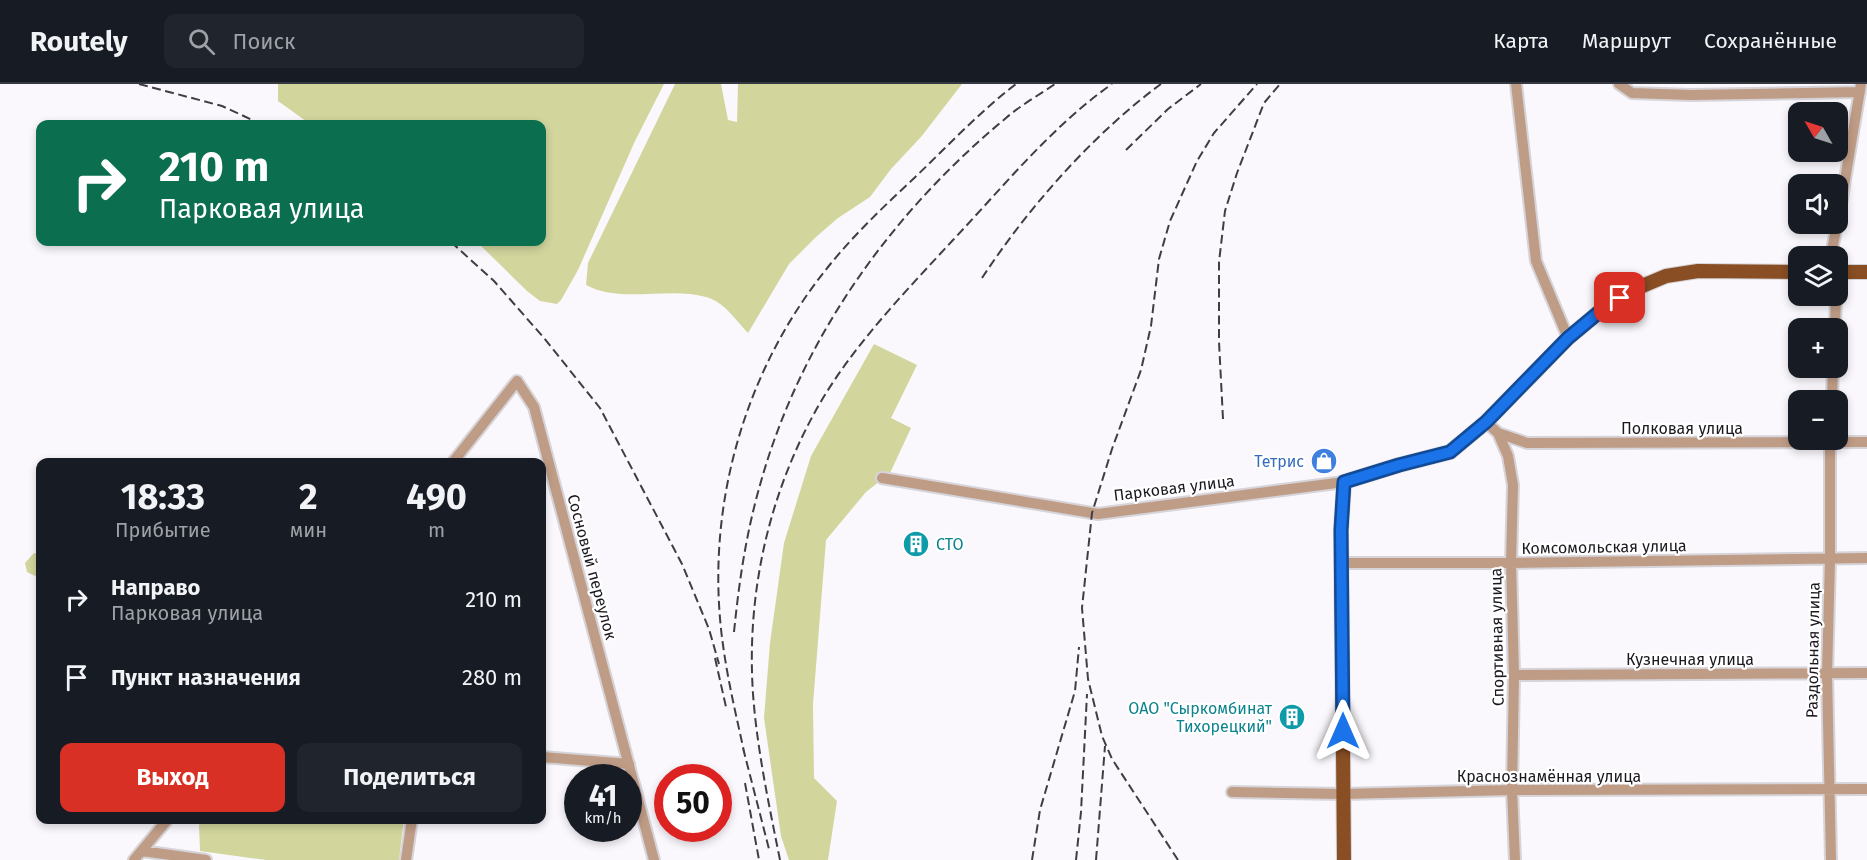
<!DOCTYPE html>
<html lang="ru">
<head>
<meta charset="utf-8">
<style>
  :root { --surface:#171b24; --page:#20242c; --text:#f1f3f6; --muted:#9ea1a6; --line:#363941; --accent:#d93025 }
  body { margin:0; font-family:"Fira Sans",sans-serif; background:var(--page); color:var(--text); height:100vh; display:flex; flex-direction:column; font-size:22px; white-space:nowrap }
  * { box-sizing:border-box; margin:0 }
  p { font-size:20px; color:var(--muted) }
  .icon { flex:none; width:33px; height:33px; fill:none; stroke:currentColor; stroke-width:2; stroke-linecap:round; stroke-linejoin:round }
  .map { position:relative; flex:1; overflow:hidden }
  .panel { position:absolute; left:36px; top:374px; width:510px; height:366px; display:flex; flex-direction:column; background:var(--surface); border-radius:12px; box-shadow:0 3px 9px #0003 }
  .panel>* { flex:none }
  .banner { position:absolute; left:36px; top:36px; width:510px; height:126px; border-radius:12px; box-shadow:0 3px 9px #0003; background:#0b6e4f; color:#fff; overflow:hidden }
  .needle { width:39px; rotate:309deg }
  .buttons { position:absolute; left:1788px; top:18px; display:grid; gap:12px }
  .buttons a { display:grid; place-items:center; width:60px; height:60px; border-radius:12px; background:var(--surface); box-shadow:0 3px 9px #0003; font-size:30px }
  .speed { position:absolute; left:564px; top:680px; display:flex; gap:12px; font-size:30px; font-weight:700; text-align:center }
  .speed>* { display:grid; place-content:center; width:78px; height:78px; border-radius:50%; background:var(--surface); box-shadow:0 3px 9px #0003; line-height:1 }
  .speed small { font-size:15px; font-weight:400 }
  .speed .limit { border:9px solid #d22; background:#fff; color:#111 }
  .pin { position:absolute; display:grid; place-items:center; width:51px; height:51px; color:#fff; margin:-26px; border-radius:12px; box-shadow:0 3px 9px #0006 }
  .me { position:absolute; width:66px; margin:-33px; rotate:0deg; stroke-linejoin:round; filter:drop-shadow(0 0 4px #0008) }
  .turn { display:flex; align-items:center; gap:21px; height:126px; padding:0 24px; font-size:27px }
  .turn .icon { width:78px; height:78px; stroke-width:2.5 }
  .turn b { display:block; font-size:42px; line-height:51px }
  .eta { display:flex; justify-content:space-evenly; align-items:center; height:102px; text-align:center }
  .eta b { font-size:36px; font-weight:700; line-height:42px }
  .button { display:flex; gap:12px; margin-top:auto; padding:12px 24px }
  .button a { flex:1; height:69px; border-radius:12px; background:var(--accent); color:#fff; font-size:24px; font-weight:700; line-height:69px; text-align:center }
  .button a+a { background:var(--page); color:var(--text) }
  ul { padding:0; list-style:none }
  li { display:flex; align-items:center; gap:18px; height:78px; padding:0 24px }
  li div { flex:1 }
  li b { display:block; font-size:22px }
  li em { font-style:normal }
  header { display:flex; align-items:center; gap:36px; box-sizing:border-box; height:84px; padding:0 30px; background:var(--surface); border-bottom:2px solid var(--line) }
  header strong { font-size:28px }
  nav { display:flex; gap:33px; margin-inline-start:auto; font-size:21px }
  .search { width:420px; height:54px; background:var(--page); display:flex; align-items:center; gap:15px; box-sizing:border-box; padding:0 21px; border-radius:12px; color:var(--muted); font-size:22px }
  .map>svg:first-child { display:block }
  .green { fill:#d2d69d }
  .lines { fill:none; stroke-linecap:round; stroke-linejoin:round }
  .minor-casing { stroke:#d6d4d9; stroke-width:14 }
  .major-casing { stroke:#d6d4d9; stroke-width:16 }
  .minor { stroke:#bf9c86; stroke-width:10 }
  .major { stroke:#894e23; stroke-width:14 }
  .rail { stroke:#403d43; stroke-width:2; stroke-dasharray:9 4.5; stroke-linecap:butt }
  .route-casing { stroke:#114b97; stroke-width:15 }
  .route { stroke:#1a73e8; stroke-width:10 }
  .labels { text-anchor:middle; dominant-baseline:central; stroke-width:4.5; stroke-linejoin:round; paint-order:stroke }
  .street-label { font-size:16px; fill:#1b181f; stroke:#fff }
  .shop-label { font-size:16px; fill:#366cbe; stroke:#fff; text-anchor:end }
  .culture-label { font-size:16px; fill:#0d838f; stroke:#fff; text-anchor:start }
</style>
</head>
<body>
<header>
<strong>Routely</strong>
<div class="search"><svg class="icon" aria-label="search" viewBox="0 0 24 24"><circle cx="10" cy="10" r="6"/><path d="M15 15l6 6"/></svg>Поиск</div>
<nav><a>Карта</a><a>Маршрут</a><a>Сохранённые</a></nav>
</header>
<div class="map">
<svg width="1867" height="776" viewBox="0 0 1867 776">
  <rect width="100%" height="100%" fill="#faf8fc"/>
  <path class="green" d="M278 0H664L635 57 578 186 561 216 557 220 540 217 527 207 477 158H542V40H310L278 17Z
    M675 0H721L728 36 737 38 738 0H962L921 53 891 85 870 113 838 134 816 153 789 180 748 249C736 236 723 217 706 213 669 202 621 220 586 201L588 179Z
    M874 260 917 281 891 334 911 344 890 389 866 408 826 456 813 620 814 694 837 717 828 776H789L781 752 764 634 770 559 784 459 811 372Z
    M34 469 40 470V489L35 492 27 488 25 479Z
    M204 735H404L399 776H266L200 767 199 741Z"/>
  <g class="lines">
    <defs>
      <path id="minor" d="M1516 0 1536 177 1568 254
        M1619 0 1632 9 1691 11 1860 8
        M1838 138 1861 0
        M1831 172 1837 140
        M1835 244 1836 212
        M1832 316 1833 284
        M1486 338 1498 349 1508 372 1513 401 1511 479 1514 591 1512 706 1515 776
        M1498 349 1527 359 1867 358
        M1830 356V475L1827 590 1831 776
        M453 378 517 297 534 323 654 776
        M882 394 1098 430 1344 398
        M1341 479H1511L1867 474
        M1514 591 1867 589
        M542 673 629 680
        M1232 708 1343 710 1512 706 1867 705
        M142 767 206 776
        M134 776 168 735
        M406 776 412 735"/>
      <path id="major" d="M1838 188H1867
        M1344 776 1341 446 1344 398 1399 381 1450 368 1486 338 1568 254 1604 224 1635 205 1666 192 1698 187 1798 188"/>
    </defs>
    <use href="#minor" class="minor-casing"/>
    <use href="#major" class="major-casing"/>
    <use href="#minor" class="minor"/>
    <use href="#major" class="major"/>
    <path class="rail" d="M139 0 222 22 261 40
      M1126 66 1168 25 1201 0
      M451 158 494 197 544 254 600 324 682 480 709 545 719 580
      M982 194C1028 124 1093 50 1161 0
      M1223 335 1219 258V178L1225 127 1237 89 1264 19 1280 0
      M734 548C739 498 746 450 760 401 800 256 891 129 1006 34 1021 21 1039 11 1055 0
      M715 574 726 623
      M743 664 769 765
      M745 672C737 635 728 598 723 561 704 427 743 288 828 183 853 152 881 125 910 98 945 65 978 29 1016 0
      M745 699 759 776
      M780 776C769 721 757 665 753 610 746 507 770 403 823 314 859 255 907 206 953 156 1003 103 1052 42 1112 0
      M1032 776 1040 726 1075 607 1079 563
      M1076 776 1081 728 1087 610
      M1096 776 1105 662
      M1178 776 1112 675 1102 652 1088 595 1082 524 1092 429 1112 365 1141 286 1151 242 1159 175 1170 137 1197 77 1214 49 1257 0"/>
  </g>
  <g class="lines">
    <defs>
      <path id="route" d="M1343 647 1341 446 1344 398 1399 381 1450 368 1486 338 1568 254 1604 224 1620 214"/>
    </defs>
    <use href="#route" class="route-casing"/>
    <use href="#route" class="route"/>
  </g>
  <defs>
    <symbol id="shop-disc" viewBox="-11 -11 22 22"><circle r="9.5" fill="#3f7fe0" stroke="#fff"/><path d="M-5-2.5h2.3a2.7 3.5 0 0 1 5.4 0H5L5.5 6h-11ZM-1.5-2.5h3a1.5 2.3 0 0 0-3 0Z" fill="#fff"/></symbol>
    <symbol id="building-disc" viewBox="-11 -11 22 22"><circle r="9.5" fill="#0f9aa8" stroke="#fff"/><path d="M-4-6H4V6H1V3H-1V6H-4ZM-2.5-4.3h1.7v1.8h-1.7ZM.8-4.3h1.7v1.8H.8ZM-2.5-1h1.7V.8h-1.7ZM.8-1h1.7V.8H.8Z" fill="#fff"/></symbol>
  </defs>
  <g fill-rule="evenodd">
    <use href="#shop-disc" x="1309" y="362" width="30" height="30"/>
    <use href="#building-disc" x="901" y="445" width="30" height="30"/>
    <use href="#building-disc" x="1277" y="618" width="30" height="30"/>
  </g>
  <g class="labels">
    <g class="street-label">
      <text x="1682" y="344">Полковая улица</text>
      <text transform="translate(1174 404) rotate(-7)">Парковая улица</text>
      <text transform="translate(1604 463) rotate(-1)">Комсомольская улица</text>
      <text transform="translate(592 483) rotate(75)">Сосновый переулок</text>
      <text transform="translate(1497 553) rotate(-91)">Спортивная улица</text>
      <text transform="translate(1813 566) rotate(-89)">Раздольная улица</text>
      <text x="1690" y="575">Кузнечная улица</text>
      <text x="1549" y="692">Краснознамённая улица</text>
    </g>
    <g class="shop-label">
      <text x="1304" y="377">Тетрис</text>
    </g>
    <g class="culture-label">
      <text x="936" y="460">СТО</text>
      <text x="1272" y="624" text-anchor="end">ОАО "Сыркомбинат<tspan x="1272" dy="18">Тихорецкий"</tspan></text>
    </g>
  </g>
</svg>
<div class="buttons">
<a><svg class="needle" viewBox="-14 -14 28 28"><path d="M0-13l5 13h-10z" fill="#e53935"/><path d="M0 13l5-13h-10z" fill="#9ea1a6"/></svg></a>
<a><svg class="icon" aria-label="sound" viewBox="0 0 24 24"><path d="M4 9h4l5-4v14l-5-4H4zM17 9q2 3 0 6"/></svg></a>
<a><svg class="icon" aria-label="layers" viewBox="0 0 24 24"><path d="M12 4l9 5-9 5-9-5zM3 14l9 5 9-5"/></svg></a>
<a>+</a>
<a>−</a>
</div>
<div class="speed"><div>41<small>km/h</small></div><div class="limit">50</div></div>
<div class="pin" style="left:1620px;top:214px;background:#d93025"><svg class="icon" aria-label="arrive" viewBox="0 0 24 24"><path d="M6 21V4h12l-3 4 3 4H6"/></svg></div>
<svg class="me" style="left:1343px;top:647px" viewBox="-20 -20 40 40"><path d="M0-17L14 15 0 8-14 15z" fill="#1a73e8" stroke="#fff" stroke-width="4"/></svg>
<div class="banner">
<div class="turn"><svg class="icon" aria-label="right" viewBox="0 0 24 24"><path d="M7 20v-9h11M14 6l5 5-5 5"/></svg><div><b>210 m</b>Парковая улица</div></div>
</div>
<section class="panel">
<div class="eta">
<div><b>18:33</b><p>Прибытие</p></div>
<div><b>2</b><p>мин</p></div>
<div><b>490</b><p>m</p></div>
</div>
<ul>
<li><svg class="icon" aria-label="right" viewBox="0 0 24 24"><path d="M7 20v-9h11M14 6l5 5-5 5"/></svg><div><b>Направо</b><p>Парковая улица</p></div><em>210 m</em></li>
<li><svg class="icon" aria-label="arrive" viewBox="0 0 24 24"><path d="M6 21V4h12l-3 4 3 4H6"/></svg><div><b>Пункт назначения</b></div><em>280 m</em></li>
</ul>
<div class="button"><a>Выход</a><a>Поделиться</a></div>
</section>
</div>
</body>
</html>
